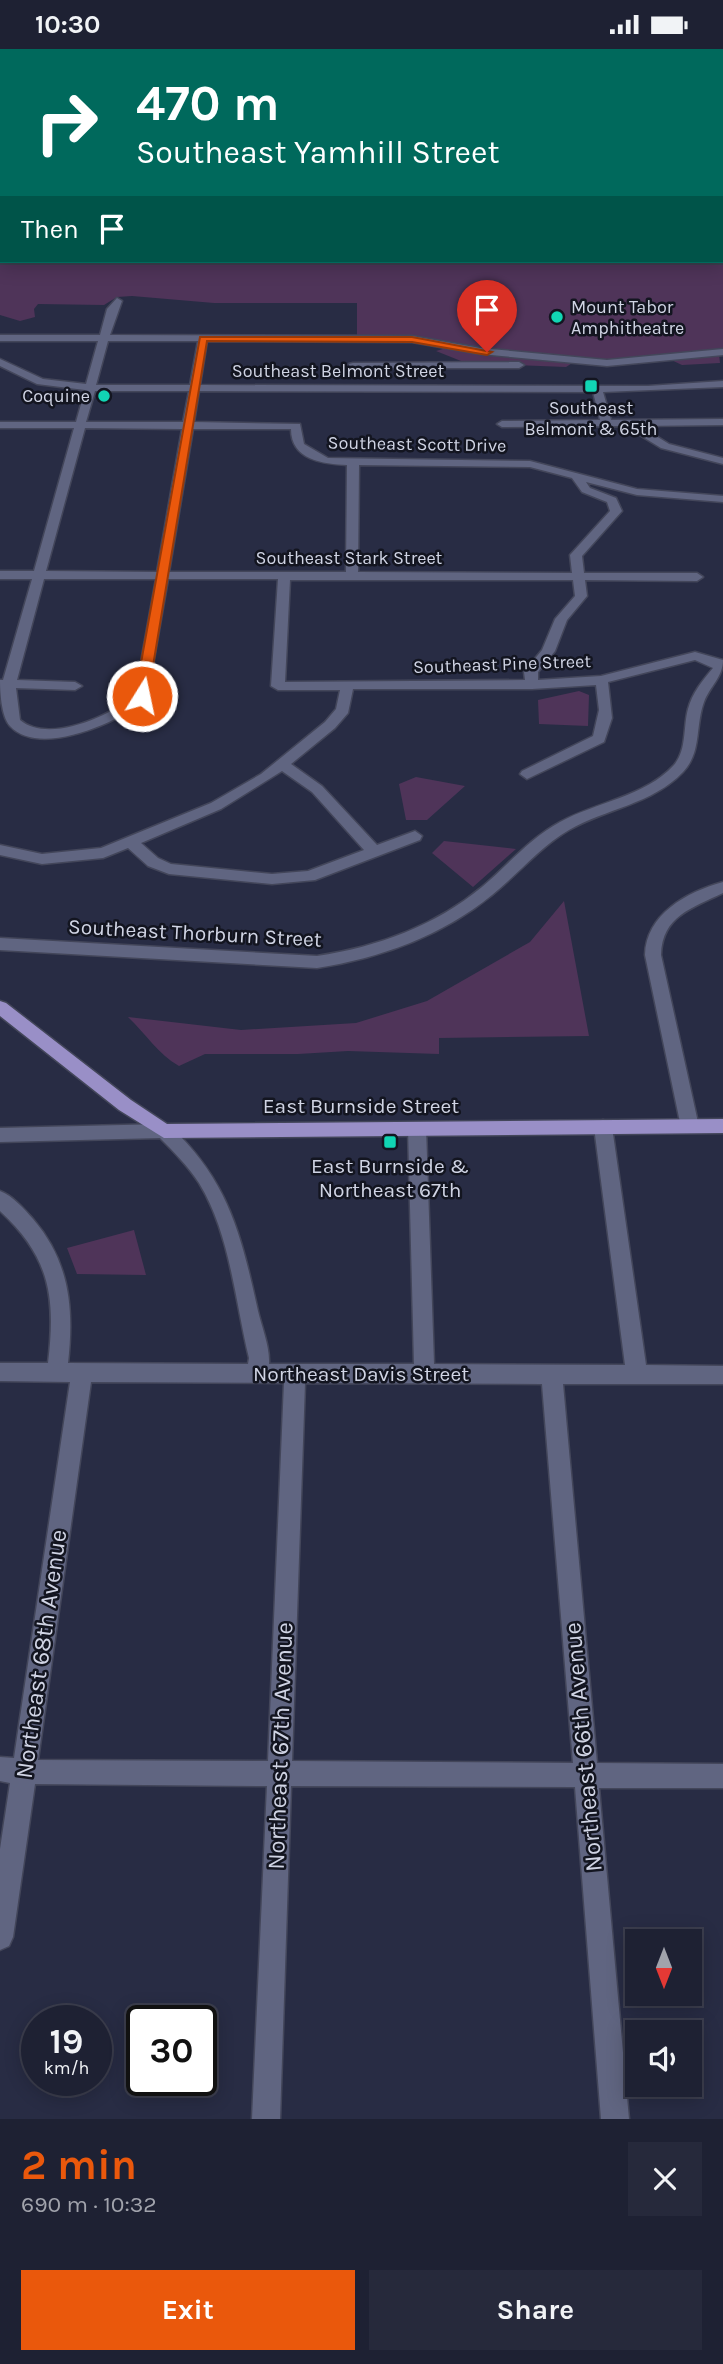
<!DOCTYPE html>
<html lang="en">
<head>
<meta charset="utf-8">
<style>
  :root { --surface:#1e2133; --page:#26293b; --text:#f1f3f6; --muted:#a1a3ac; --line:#3c3e4e; --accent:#ea580c }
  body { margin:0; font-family:Karla,sans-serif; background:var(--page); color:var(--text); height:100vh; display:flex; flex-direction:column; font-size:26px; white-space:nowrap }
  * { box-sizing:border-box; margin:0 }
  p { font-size:23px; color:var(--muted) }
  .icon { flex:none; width:38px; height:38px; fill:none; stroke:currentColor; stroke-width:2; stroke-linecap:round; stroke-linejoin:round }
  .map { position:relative; height:2070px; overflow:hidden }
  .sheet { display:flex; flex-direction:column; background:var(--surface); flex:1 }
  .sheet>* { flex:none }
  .hud { position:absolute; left:0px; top:0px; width:724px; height:214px; box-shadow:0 4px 18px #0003,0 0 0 2px var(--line); background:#00695c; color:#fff; overflow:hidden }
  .needle { width:46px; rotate:180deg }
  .buttons { position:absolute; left:625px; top:1880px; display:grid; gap:14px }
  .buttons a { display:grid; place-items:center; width:77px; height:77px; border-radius:0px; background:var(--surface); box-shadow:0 4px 18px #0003,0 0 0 2px var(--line); font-size:35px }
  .speed { position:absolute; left:21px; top:1956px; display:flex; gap:14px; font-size:35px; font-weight:700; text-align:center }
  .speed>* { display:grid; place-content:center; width:91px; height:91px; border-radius:50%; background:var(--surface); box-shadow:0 4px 18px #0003,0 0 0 2px var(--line); line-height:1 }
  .speed small { font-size:18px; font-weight:400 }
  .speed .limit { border:4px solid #111; border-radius:10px; background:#fff; color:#111 }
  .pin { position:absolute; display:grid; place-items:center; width:60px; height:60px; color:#fff; margin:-72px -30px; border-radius:50% 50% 50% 0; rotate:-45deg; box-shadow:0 0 7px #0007 }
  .pin .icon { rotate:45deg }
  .me { position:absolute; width:77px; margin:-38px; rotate:10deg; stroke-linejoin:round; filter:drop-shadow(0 0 5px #0008) }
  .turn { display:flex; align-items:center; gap:24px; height:147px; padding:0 21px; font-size:32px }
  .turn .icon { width:91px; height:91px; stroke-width:2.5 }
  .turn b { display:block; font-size:49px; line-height:60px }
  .then { display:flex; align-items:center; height:66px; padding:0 21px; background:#0003; gap:14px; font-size:26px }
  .round { display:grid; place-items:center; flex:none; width:74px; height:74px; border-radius:0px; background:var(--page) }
  .summary { display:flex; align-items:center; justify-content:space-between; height:119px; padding:0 21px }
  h1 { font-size:42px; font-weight:700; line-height:52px; color:var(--accent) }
  .cta { display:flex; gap:14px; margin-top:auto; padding:14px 21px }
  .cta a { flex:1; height:80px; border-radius:0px; background:var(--accent); color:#fff; font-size:28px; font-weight:700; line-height:80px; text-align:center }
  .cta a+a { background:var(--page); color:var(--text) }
  .status { display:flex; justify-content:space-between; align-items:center; height:49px; padding:0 35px; background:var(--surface); direction:ltr }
  .status svg { height:19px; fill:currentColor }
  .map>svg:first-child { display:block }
  .green { fill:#4f3459 }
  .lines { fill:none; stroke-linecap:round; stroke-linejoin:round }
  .minor-casing { stroke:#43465a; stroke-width:3 }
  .major-casing { stroke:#43465a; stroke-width:3 }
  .minor { fill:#606581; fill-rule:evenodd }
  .major { fill:#998fc7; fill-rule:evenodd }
  .route { fill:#ea580c; stroke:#983908; stroke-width:2 }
  .poi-dot { fill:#11d5b4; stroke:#131520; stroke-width:2.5 }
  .labels { text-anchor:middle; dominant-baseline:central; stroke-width:5; stroke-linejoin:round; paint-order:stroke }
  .far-poi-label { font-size:18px; fill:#d0d4e4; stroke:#131520; text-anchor:start }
  .far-street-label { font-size:18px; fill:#d0d4e4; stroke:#131520 }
  .street-label { font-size:21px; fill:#d0d4e4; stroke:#131520 }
  .poi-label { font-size:21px; fill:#d0d4e4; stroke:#131520 }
  .near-street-label { font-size:24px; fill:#d0d4e4; stroke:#131520 }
</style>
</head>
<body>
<div class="status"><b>10:30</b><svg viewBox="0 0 49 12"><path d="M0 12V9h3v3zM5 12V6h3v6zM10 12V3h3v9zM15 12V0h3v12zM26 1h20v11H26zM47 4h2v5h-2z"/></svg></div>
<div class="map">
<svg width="723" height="2070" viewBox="0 0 723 2070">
  <rect width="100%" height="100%" fill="#282c44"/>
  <path class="green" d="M36 0H569L570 2H34Z
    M723 14V301L719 305 720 314 682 316 667 309 649 314 577 311 566 318 466 314 436 302 460 295 357 287V254H214L132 247 117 248 104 256 38 255 34 260 35 268 20 272 0 266V98L2 212H723Z
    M579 642 589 646 588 677 539 675 538 651Z
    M416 728 465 737 427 771H406L399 735Z
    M444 792 516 800 473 838 432 804Z
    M564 852 589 987 439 989V1005L348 1002 298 1005H205L179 1017C158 1005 146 985 128 968L241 981 356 974 427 952 530 893Z
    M134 1181 146 1226 77 1225 67 1199Z"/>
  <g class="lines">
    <defs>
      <path id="minor" d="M570 0H723V2H572Z
        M0 1 5 2H2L0 9Z
        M117 249 122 252 110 286 412 287 480 299 607 311 723 300V306L607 317 480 305 412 293 207 292 200 336 648 337 723 332V338L603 343 611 371 723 370V376L640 377 669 395 723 409V415L661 399 625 377 502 378 497 375 502 372 600 371 593 343 199 342 194 373 300 375 304 395 328 409 530 412 637 440 723 447V453L637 446 586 433 590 439 616 449 622 462 582 507 584 524H697L703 528 697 532 585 531 587 547 567 571 555 602 538 623V631L601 627 695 603 723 611C723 628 710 637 704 653 695 677 702 703 683 723 653 755 605 760 569 781 540 798 518 825 492 846 442 887 380 909 317 919L0 901V889L317 907C377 898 435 877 482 838 508 816 530 789 560 773 596 753 645 748 674 716 687 701 683 678 688 660 692 644 703 631 713 619L695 611 608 633 612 669 604 693 527 730 520 725 522 722 593 687 599 661 596 636 532 640H353L348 664 335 679 291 715 322 737 377 796 415 782 422 787 420 791 315 831 272 835 169 825 148 817 128 799 103 809 42 815 0 806V796L42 805 101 799 211 754 261 725 325 673 336 660 340 641H278L271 637 278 530H168L147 650C120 673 39 709 10 677 1 667 0 641 0 631H3L32 530H0V522H34L74 379H0V373H76L85 341 37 335 0 317V310L43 330 86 335 98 292H0V286H100L107 260ZM108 292H198L190 336H96ZM95 342H189L183 373H86ZM85 379 182 380 157 523 46 522ZM193 380H291C291 411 323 415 347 416L346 523H169ZM359 416 530 418 572 429 582 443 607 453 610 462 570 506 572 524 358 523ZM44 530H156L135 646C111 667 48 695 20 671L16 639 75 641 82 637 75 633 17 631ZM290 531H573L575 547 555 570 542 601 524 623 525 631 285 633ZM282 722 312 743 364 801 308 822 272 825 171 815 158 809 141 794 221 760Z
        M353 314 519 313 524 316 519 319H349V315Z
        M723 833V844C692 859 662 867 661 906L699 1078 696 1083H684L681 1078 645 906C646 865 687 843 723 833Z
        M603 1071 609 1073 612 1078 646 1316 723 1317V1335H563L597 1714 723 1715V1739H599L629 2070H601L575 1738 291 1737 280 2070H252L267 1737 35 1735 13 1888 9 1897 0 1901V1800L10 1734 0 1732V1708L14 1709 70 1333 0 1332V1314H48C56 1248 50 1208 0 1162V1142C13 1147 24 1160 33 1170 70 1213 74 1260 68 1314L248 1315 249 1309C235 1252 230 1184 199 1134 188 1117 174 1103 160 1089L0 1093V1079L164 1075 170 1077C229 1132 241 1186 258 1262 262 1279 270 1298 269 1315H414L408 1079 411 1074H423L426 1079 434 1315 625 1316 594 1078 597 1073ZM91 1333 284 1334 268 1712 38 1711ZM305 1334 542 1335 573 1714 292 1712Z"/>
      <path id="major" d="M0 952 6 954 131 1051 167 1075 723 1070V1084L164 1089 119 1061 0 967Z"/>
    </defs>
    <use href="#minor" class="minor-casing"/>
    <use href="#major" class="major-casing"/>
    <use href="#minor" class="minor"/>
    <use href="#major" class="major"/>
  </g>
  <path class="route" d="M200 288H412L492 303 487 306 412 293 207 292 148 647 142 650 135 647Z"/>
  <g class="poi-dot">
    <circle cx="557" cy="268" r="7"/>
    <rect x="584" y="330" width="14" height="14" rx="3.5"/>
    <circle cx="104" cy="347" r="7"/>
    <rect x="383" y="1086" width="14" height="14" rx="3.5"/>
  </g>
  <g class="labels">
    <g class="far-poi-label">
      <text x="571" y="258">Mount Tabor<tspan x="571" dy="21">Amphitheatre</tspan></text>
      <text x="90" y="347" text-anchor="end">Coquine</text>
      <text x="591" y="359" text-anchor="middle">Southeast<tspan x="591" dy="21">Belmont &amp; 65th</tspan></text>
    </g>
    <g class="far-street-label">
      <text x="338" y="322">Southeast Belmont Street</text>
      <text transform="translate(417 395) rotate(1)">Southeast Scott Drive</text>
      <text x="349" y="509">Southeast Stark Street</text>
      <text transform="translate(502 615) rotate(-2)">Southeast Pine Street</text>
    </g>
    <g class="street-label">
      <text transform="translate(195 884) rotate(3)">Southeast Thorburn Street</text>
      <text x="361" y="1057">East Burnside Street</text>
      <text x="361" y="1325">Northeast Davis Street</text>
    </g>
    <g class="poi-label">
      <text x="390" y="1117">East Burnside &amp;<tspan x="390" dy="24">Northeast 67th</tspan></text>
    </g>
    <g class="near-street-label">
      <text transform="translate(41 1605) rotate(-82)">Northeast 68th Avenue</text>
      <text transform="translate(280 1697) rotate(-88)">Northeast 67th Avenue</text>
      <text transform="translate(583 1698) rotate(-95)">Northeast 66th Avenue</text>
    </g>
  </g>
</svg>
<div class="buttons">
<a><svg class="needle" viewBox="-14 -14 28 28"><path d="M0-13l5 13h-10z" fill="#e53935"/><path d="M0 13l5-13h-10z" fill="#a1a3ac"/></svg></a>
<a><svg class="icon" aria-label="sound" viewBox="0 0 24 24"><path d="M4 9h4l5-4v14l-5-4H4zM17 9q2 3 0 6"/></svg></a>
</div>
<div class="speed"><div>19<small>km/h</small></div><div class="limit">30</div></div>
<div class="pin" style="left:487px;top:303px;background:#d93025"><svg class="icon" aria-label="arrive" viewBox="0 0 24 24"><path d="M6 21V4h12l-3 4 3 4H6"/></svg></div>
<svg class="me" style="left:142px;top:647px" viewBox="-20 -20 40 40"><circle r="17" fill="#ea580c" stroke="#fff" stroke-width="3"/><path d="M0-11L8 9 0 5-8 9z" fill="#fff"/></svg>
<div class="hud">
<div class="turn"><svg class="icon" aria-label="right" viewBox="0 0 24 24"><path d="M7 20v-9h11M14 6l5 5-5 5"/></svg><div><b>470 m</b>Southeast Yamhill Street</div></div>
<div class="then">Then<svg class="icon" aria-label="arrive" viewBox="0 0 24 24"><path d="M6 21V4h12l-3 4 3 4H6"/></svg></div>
</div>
</div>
<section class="sheet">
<div class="summary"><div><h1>2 min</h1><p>690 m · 10:32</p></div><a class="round"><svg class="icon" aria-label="close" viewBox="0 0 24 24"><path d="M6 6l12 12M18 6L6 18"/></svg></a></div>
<div class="cta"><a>Exit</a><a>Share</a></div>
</section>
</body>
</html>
